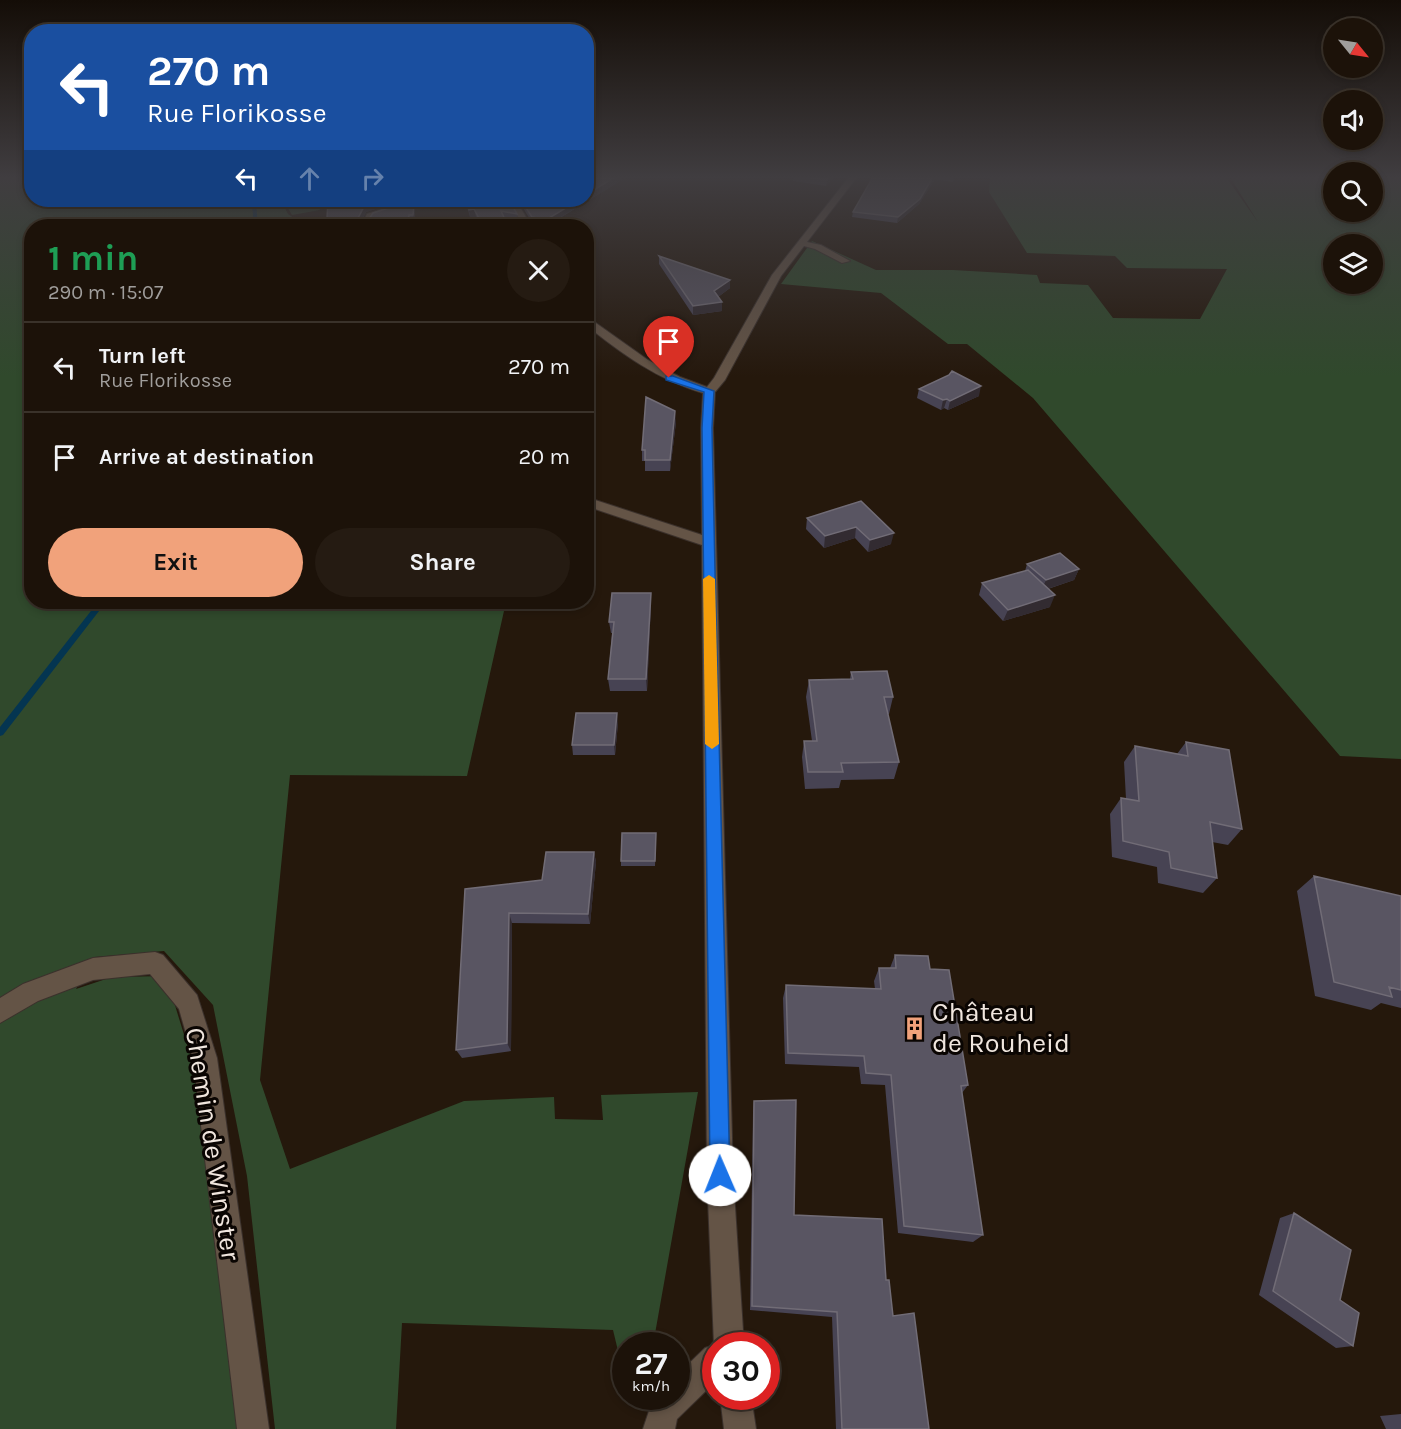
<!DOCTYPE html>
<html lang="en">
<head>
<meta charset="utf-8">
<style>
  :root { --surface:#1c1209; --page:#251b12; --text:#f1f3f6; --muted:#a09e9c; --line:#3a322a; --accent:#f1a27b }
  body { margin:0; font-family:Karla,sans-serif; background:var(--page); color:var(--text); height:100vh; display:flex; flex-direction:column; font-size:22px; white-space:nowrap }
  * { box-sizing:border-box; margin:0 }
  p { font-size:20px; color:var(--muted) }
  .icon { flex:none; width:33px; height:33px; fill:none; stroke:currentColor; stroke-width:2; stroke-linecap:round; stroke-linejoin:round }
  .map { position:relative; flex:1; overflow:hidden }
  .panel { position:absolute; left:24px; top:219px; width:570px; height:390px; display:flex; flex-direction:column; background:var(--surface); border-radius:24px; box-shadow:0 3px 9px #0003,0 0 0 2px var(--line) }
  .panel>* { flex:none }
  .guide { position:absolute; left:24px; top:24px; width:570px; height:183px; border-radius:24px; box-shadow:0 3px 9px #0003,0 0 0 2px var(--line); background:#1a4fa0; color:#fff; overflow:hidden }
  .needle { width:39px; rotate:120deg }
  .controls { position:absolute; left:1323px; top:18px; display:grid; gap:12px }
  .controls a { display:grid; place-items:center; width:60px; height:60px; border-radius:50%; background:var(--surface); box-shadow:0 3px 9px #0003,0 0 0 2px var(--line); font-size:30px }
  .speed { position:absolute; left:612px; top:1332px; display:flex; gap:12px; font-size:30px; font-weight:700; text-align:center }
  .speed>* { display:grid; place-content:center; width:78px; height:78px; border-radius:50%; background:var(--surface); box-shadow:0 3px 9px #0003,0 0 0 2px var(--line); line-height:1 }
  .speed small { font-size:15px; font-weight:400 }
  .speed .limit { border:9px solid #d22; background:#fff; color:#111 }
  .pin { position:absolute; display:grid; place-items:center; width:51px; height:51px; color:#fff; margin:-62px -26px; border-radius:50% 50% 50% 0; rotate:-45deg; box-shadow:0 0 6px #0007 }
  .pin .icon { rotate:45deg }
  .me { position:absolute; width:66px; margin:-33px; rotate:359deg; stroke-linejoin:round; filter:drop-shadow(0 0 4px #0008) }
  .turn { display:flex; align-items:center; gap:21px; height:126px; padding:0 24px; font-size:27px }
  .turn .icon { width:78px; height:78px; stroke-width:2.5 }
  .turn b { display:block; font-size:42px; line-height:51px }
  .lanes { display:flex; align-items:center; height:57px; padding:0 24px; background:#0003; justify-content:center; gap:30px; direction:ltr }
  .lanes .off { opacity:.35 }
  .round { display:grid; place-items:center; flex:none; width:63px; height:63px; border-radius:32px; background:var(--page) }
  .summary { display:flex; align-items:center; justify-content:space-between; height:102px; padding:0 24px }
  h1 { font-size:36px; font-weight:700; line-height:45px; color:#1e9e55 }
  .button { display:flex; gap:12px; margin-top:auto; padding:12px 24px }
  .button a { flex:1; height:69px; border-radius:36px; background:var(--accent); color:#111; font-size:24px; font-weight:700; line-height:69px; text-align:center }
  .button a+a { background:var(--page); color:var(--text) }
  ul { padding:0; list-style:none }
  li { display:flex; align-items:center; gap:18px; height:90px; padding:0 24px; border-top:2px solid var(--line) }
  li div { flex:1 }
  li b { display:block; font-size:22px }
  li em { font-style:normal }
  .map>svg:first-child { display:block }
  .green { fill:#30492c; fill-rule:evenodd }
  .lines { fill:none; stroke-linecap:round; stroke-linejoin:round }
  .stream { fill:#043551; fill-rule:evenodd }
  .minor-casing { stroke:#3b312c; stroke-width:2 }
  .minor { fill:#645446; fill-rule:evenodd }
  .wall { fill:#474353 }
  .shaded-wall { fill:#322b31 }
  .building { fill:#595562; stroke:#716c76; stroke-width:1.5 }
  .route { fill:#1a73e8; stroke:#114b97; stroke-width:1.5 }
  .slow { fill:#f59e0b }
  .labels { text-anchor:middle; dominant-baseline:central; stroke-width:6; stroke-linejoin:round; paint-order:stroke }
  .near-poi-label { font-size:27px; fill:#f0e6de; stroke:#0a0502; text-anchor:start }
  .near-street-label { font-size:27px; fill:#f0e6de; stroke:#0a0502 }
</style>
</head>
<body>
<div class="map">
<svg width="1401" height="1429" viewBox="0 0 1401 1429">
  <rect width="100%" height="100%" fill="#25180c"/>
  <path class="green" d="M0 177H31L32 200H281L288 214 305 226H32V602H506L467 776 290 775 260 1080 290 1169 464 1101 554 1097 555 1119 603 1120 601 1095 698 1092 653 1345 626 1346 625 1380 613 1330 402 1323 396 1429H275L247 1176 213 1005 164 951 95 957 76 989 112 977 166 976 201 1090 244 1429H0Z
    M990 177H1226L1258 222 1230 177H1333L1334 212H1372L1373 177H1401V759L1340 756 1033 398 967 344H948L881 293 781 284 812 241 876 270H953L1037 275 1040 283 1088 285 1113 318 1200 319 1227 269 1127 268 1115 256 1027 253 989 192ZM1334 244H1372V284H1334Z
    M283 200H313L320 210 292 215Z"/>
  <g class="lines">
    <path class="stream" d="M242 200H246L256 203 258 226H254L252 204Z
      M98 602H106L3 735 0 736V727Z"/>
    <defs>
      <path id="minor" d="M849 177H857L807 242 821 245 850 261 842 263 815 249 804 246 781 276 725 380 715 392 713 428 733 1175 744 1346H716V1381L677 1419 675 1429H643L653 1399 656 1396H676V1376L705 1348 714 1345 707 1175 702 545 586 506V497L702 535 701 428 703 393C658 380 622 354 586 325V316L648 360 680 377 707 387 714 378 772 275Z
        M459 200H482L478 202 393 211 373 218 369 226H361L367 214 392 206Z
        M508 200H516L531 226H523Z
        M155 952 163 955 197 995 217 1058 269 1429H237L193 1058 179 1009 150 974 93 980 38 1001 0 1023V998L23 984 93 958Z
        M720 1396H751L756 1429H724Z"/>
    </defs>
    <use href="#minor" class="minor-casing"/>
    <use href="#minor" class="minor"/>
  </g>
  <path class="wall" d="M586 177H625V178L547 226 533 224 518 200H586Z
    M793 177H834L826 186 793 181Z
    M873 177H954L953 182 935 179 919 204 897 223 852 217 853 212Z
    M328 200H417L416 202 391 204 366 212 362 221 367 222 415 211 414 222H411L410 226 327 218Z
    M465 200 517 214 518 222 505 219 508 226H480L476 217H470Z
    M659 256 730 280V288L718 297 722 302V311L693 315 659 264Z
    M919 389 979 396 948 410 944 408 941 410 917 398Z
    M676 422 670 471H645V461H642V450Z
    M861 501 891 544 868 552 855 538 824 548 806 529 807 518Z
    M1027 564 1079 569 1074 580 1048 589 1050 607 1003 621 979 595 982 583 1025 571Z
    M651 604 647 691H610L608 679 612 633H611L609 622Z
    M851 672 893 697 889 714H888L899 762 894 779 841 780 839 788 805 789 802 757 804 741H812L806 697 809 680 850 679Z
    M618 723 615 755H573L572 745Z
    M1186 742 1242 829 1228 845 1212 842 1217 878 1203 893 1158 883 1157 867 1112 857 1110 814 1121 798 1126 799 1124 762 1135 746 1177 754Z
    M656 838 655 866H621V861Z
    M594 852 596 862 590 924 512 923 511 1051 462 1058 456 1050 465 889 542 880Z
    M1314 876 1401 896V1008L1381 1003 1371 1010 1315 996 1297 891Z
    M895 955 930 969 968 1085 962 1093 983 1235 973 1242 898 1233 885 1085 861 1084 859 1067 785 1064 783 998 786 985 875 989 874 981 879 968H890Z
    M754 1101 794 1215 886 1280 893 1316 929 1429H836L832 1317 750 1310 753 1112Z
    M1294 1213 1340 1300 1353 1346 1336 1348 1259 1295 1280 1218Z
    M1401 1414V1429H1386L1380 1416Z"/>
  <path class="shaded-wall" d="M615 177H625V178L546 226V220L579 200H586V195Z
    M830 177H834L826 186 827 180Z
    M933 177H935V179L919 204 897 223 898 217Z
    M383 200H417L416 202 391 204 366 212 359 226 357 220 365 205Z
    M414 204 415 211 414 222 413 215Z
    M474 209 476 217H470L469 210Z
    M409 215 411 222 410 226H408Z
    M730 280V288L714 300V291Z
    M722 302V311L693 315V306Z
    M981 386 979 396 948 410 950 401Z
    M947 399 944 408 941 410 943 400Z
    M675 411 676 422 670 471V460Z
    M856 527 855 538 824 548 825 536Z
    M894 533 891 544 868 552 870 540Z
    M1079 569 1074 580 1041 591 1046 580Z
    M651 593V604L647 691 646 679Z
    M1055 595 1050 607 1003 621 1008 610Z
    M617 713 618 723 615 755 614 745Z
    M594 852 596 862 590 924 588 914Z
    M509 913 512 923 511 1051 507 1043Z"/>
  <path class="building" d="M586 177H615L586 195Z
    M806 177H830L827 180Z
    M873 177H933L920 199 898 217 853 212Z
    M328 200H383L365 205 357 220 367 222 373 213 392 207 414 204 413 215H409L408 226H324L327 218Z
    M465 200H509L517 214 501 211 508 226H483L474 209 469 210Z
    M521 200H579L546 220 532 217Z
    M659 256 730 280 714 291 722 302 693 306Z
    M952 371 981 386 950 401 947 399 943 400 919 389 949 375Z
    M646 397 675 411 670 460H645V450H642Z
    M861 501 894 533 870 540 856 527 825 536 807 518Z
    M1060 553 1079 569 1046 580 1027 564Z
    M1028 570 1055 595 1008 610 982 583Z
    M612 593H651L646 679H608L614 622H609Z
    M887 671 893 697H884L899 762 841 763 843 772H808L804 741H817L809 680 853 679 851 672Z
    M576 713H617L614 745H572Z
    M1186 742 1229 750 1242 829 1210 822 1217 878 1171 868 1169 852 1123 841 1121 798 1139 801 1135 746 1188 756Z
    M622 833H656L655 861H621Z
    M546 852H594L588 914 509 913 507 1043 456 1050 465 889 542 880Z
    M1314 876 1401 896V990L1389 987 1392 997 1334 982Z
    M895 955 928 956 930 969 949 970 968 1085 961 1086 983 1235 904 1226 891 1075 866 1073 864 1056 788 1053 786 985 881 989 879 968H896Z
    M796 1100 794 1215 882 1219 886 1280H889L893 1316 914 1313 929 1429H842L837 1312 752 1306 754 1101Z
    M1294 1213 1351 1250 1340 1300 1359 1313 1353 1346 1273 1291Z"/>
  <linearGradient id="sky" x2="0" y2="1"><stop stop-color="#140d07"/><stop offset="0.47" stop-color="#403d40"/><stop offset="1" stop-color="#403d40" stop-opacity="0"/></linearGradient>
  <rect width="1401" height="377" fill="url(#sky)"/>
  <path class="route" d="M666 376H673L714 391 712 428 716 617 730 1175 727 1182 720 1185 713 1182 710 1175 704 617 702 428 704 392 666 380Z"/>
  <path class="slow" d="M709 575 715 579 719 744 712 749 705 744 703 579Z"/>
  <defs>
    <symbol id="building-bare" viewBox="-9 -9 18 18"><path d="M-4-6H4V6H1V3H-1V6H-4ZM-2.5-4.3h1.7v1.8h-1.7ZM.8-4.3h1.7v1.8H.8ZM-2.5-1h1.7V.8h-1.7ZM.8-1h1.7V.8H.8Z" fill="#f1a27b" stroke="#0a0502" stroke-width="2.5" paint-order="stroke"/></symbol>
  </defs>
  <g fill-rule="evenodd">
    <use href="#building-bare" x="898" y="1012" width="33" height="33"/>
  </g>
  <g class="labels">
    <g class="near-poi-label">
      <text x="932" y="1012">Château<tspan x="932" dy="31">de Rouheid</tspan></text>
    </g>
    <g class="near-street-label">
      <text transform="translate(213 1144) rotate(81)">Chemin de Winster</text>
    </g>
  </g>
</svg>
<div class="controls">
<a><svg class="needle" viewBox="-14 -14 28 28"><path d="M0-13l5 13h-10z" fill="#e53935"/><path d="M0 13l5-13h-10z" fill="#a09e9c"/></svg></a>
<a><svg class="icon" aria-label="sound" viewBox="0 0 24 24"><path d="M4 9h4l5-4v14l-5-4H4zM17 9q2 3 0 6"/></svg></a>
<a><svg class="icon" aria-label="search" viewBox="0 0 24 24"><circle cx="10" cy="10" r="6"/><path d="M15 15l6 6"/></svg></a>
<a><svg class="icon" aria-label="layers" viewBox="0 0 24 24"><path d="M12 4l9 5-9 5-9-5zM3 14l9 5 9-5"/></svg></a>
</div>
<div class="speed"><div>27<small>km/h</small></div><div class="limit">30</div></div>
<div class="pin" style="left:669px;top:378px;background:#d93025"><svg class="icon" aria-label="arrive" viewBox="0 0 24 24"><path d="M6 21V4h12l-3 4 3 4H6"/></svg></div>
<svg class="me" style="left:720px;top:1175px" viewBox="-20 -20 40 40"><circle r="19" fill="#fff"/><path d="M0-13L10 11 0 6-10 11z" fill="#1a73e8"/></svg>
<div class="guide">
<div class="turn"><svg class="icon" aria-label="left" viewBox="0 0 24 24"><path d="M17 20v-9H6M10 6l-5 5 5 5"/></svg><div><b>270 m</b>Rue Florikosse</div></div>
<div class="lanes"><svg class="icon" aria-label="left" viewBox="0 0 24 24"><path d="M17 20v-9H6M10 6l-5 5 5 5"/></svg><svg class="icon off" aria-label="ahead" viewBox="0 0 24 24"><path d="M12 20V5M6 11l6-6 6 6"/></svg><svg class="icon off" aria-label="right" viewBox="0 0 24 24"><path d="M7 20v-9h11M14 6l5 5-5 5"/></svg></div>
</div>
<section class="panel">
<div class="summary"><div><h1>1 min</h1><p>290 m · 15:07</p></div><a class="round"><svg class="icon" aria-label="close" viewBox="0 0 24 24"><path d="M6 6l12 12M18 6L6 18"/></svg></a></div>
<ul>
<li><svg class="icon" aria-label="left" viewBox="0 0 24 24"><path d="M17 20v-9H6M10 6l-5 5 5 5"/></svg><div><b>Turn left</b><p>Rue Florikosse</p></div><em>270 m</em></li>
<li><svg class="icon" aria-label="arrive" viewBox="0 0 24 24"><path d="M6 21V4h12l-3 4 3 4H6"/></svg><div><b>Arrive at destination</b></div><em>20 m</em></li>
</ul>
<div class="button"><a>Exit</a><a>Share</a></div>
</section>
</div>
</body>
</html>
